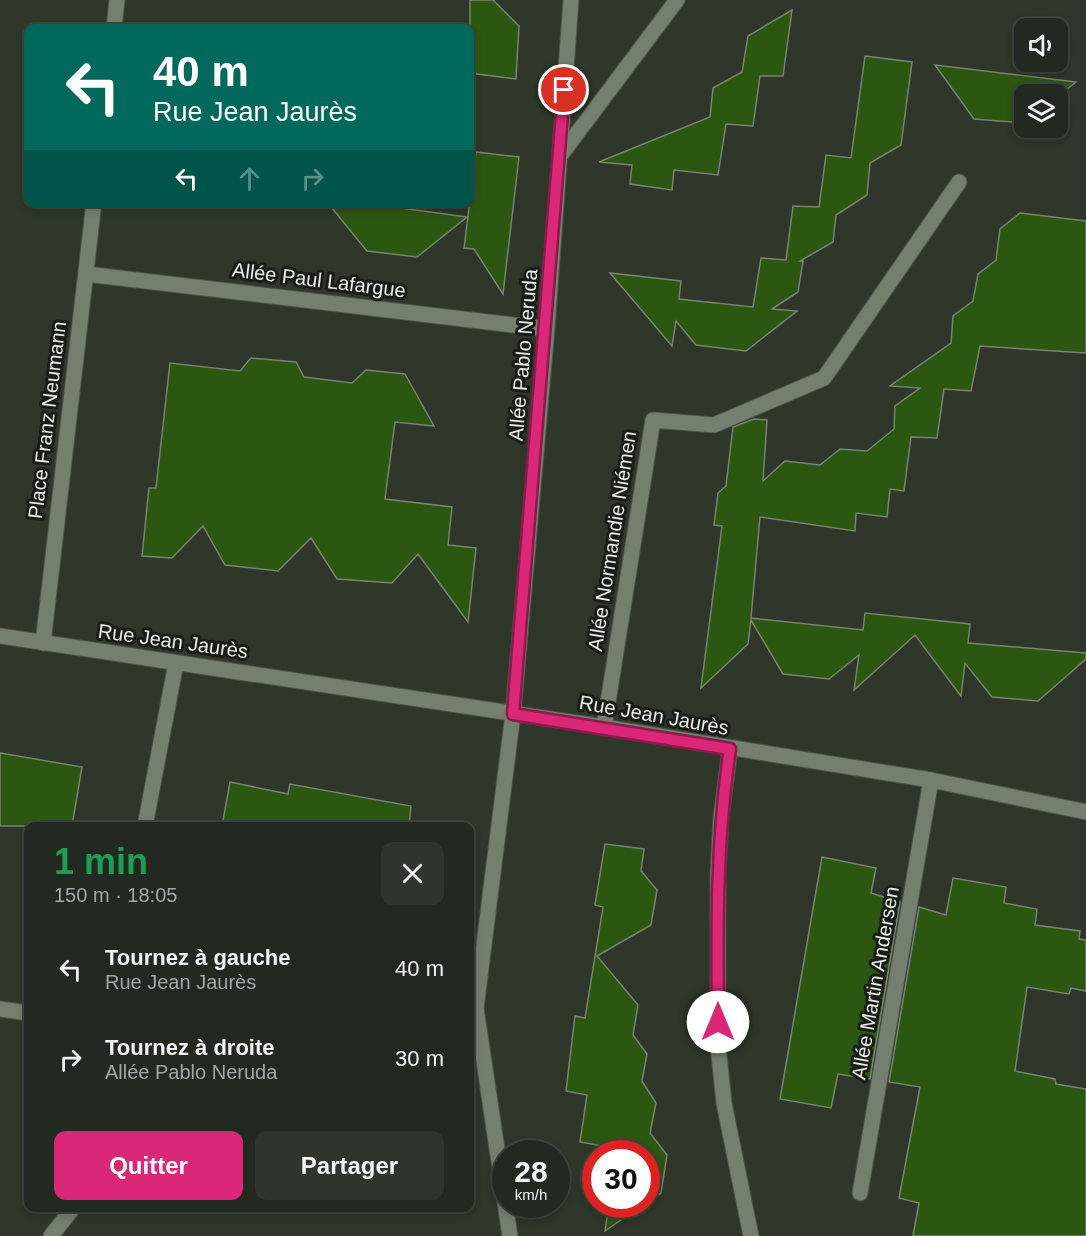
<!DOCTYPE html>
<html lang="fr">
<head>
<meta charset="utf-8">
<style>
  :root { --surface:#222920; --page:#2e352d; --text:#f1f3f6; --muted:#a2a6a5; --line:#3f453e; --accent:#db2777 }
  body { margin:0; font-family:Arial,sans-serif; background:var(--page); color:var(--text); height:100vh; display:flex; flex-direction:column; font-size:22px; white-space:nowrap }
  * { box-sizing:border-box; margin:0 }
  p { font-size:20px; color:var(--muted) }
  .icon { flex:none; width:33px; height:33px; fill:none; stroke:currentColor; stroke-width:2; stroke-linecap:round; stroke-linejoin:round }
  .map { position:relative; flex:1; overflow:hidden }
  .side { position:absolute; left:24px; top:822px; width:450px; height:390px; display:flex; flex-direction:column; background:var(--surface); border-radius:12px; box-shadow:0 3px 9px #0003,0 0 0 2px var(--line) }
  .side>* { flex:none }
  .guide { position:absolute; left:24px; top:24px; width:450px; height:183px; border-radius:12px; box-shadow:0 3px 9px #0003,0 0 0 2px var(--line); background:#00695c; color:#fff; overflow:hidden }
  .tools { position:absolute; left:1014px; top:18px; display:grid; gap:12px }
  .tools a { display:grid; place-items:center; width:54px; height:54px; border-radius:12px; background:var(--surface); box-shadow:0 3px 9px #0003,0 0 0 2px var(--line); font-size:30px }
  .speed { position:absolute; left:492px; top:1140px; display:flex; gap:12px; font-size:30px; font-weight:700; text-align:center }
  .speed>* { display:grid; place-content:center; width:78px; height:78px; border-radius:50%; background:var(--surface); box-shadow:0 3px 9px #0003,0 0 0 2px var(--line); line-height:1 }
  .speed small { font-size:15px; font-weight:400 }
  .speed .limit { border:9px solid #d22; background:#fff; color:#111 }
  .pin { position:absolute; display:grid; place-items:center; width:51px; height:51px; color:#fff; margin:-26px; border:3px solid #fff; border-radius:50%; box-shadow:0 2px 6px #0007 }
  .me { position:absolute; width:66px; margin:-33px; rotate:0deg; stroke-linejoin:round; filter:drop-shadow(0 0 4px #0008) }
  .turn { display:flex; align-items:center; gap:21px; height:126px; padding:0 30px; font-size:27px }
  .turn .icon { width:78px; height:78px; stroke-width:2.5 }
  .turn b { display:block; font-size:42px; line-height:51px }
  .lanes { display:flex; align-items:center; height:57px; padding:0 30px; background:#0003; justify-content:center; gap:30px; direction:ltr }
  .lanes .off { opacity:.35 }
  .round { display:grid; place-items:center; flex:none; width:63px; height:63px; border-radius:12px; background:var(--page) }
  .head { display:flex; align-items:center; justify-content:space-between; height:102px; padding:0 30px }
  h1 { font-size:36px; font-weight:600; line-height:45px; color:#1e9e55 }
  .primary-button { display:flex; gap:12px; margin-top:auto; padding:12px 30px }
  .primary-button a { flex:1; height:69px; border-radius:12px; background:var(--accent); color:#fff; font-size:24px; font-weight:600; line-height:69px; text-align:center }
  .primary-button a+a { background:var(--page); color:var(--text) }
  ul { padding:0; list-style:none }
  li { display:flex; align-items:center; gap:18px; height:90px; padding:0 30px }
  li div { flex:1 }
  li b { display:block; font-size:22px }
  li em { font-style:normal }
  .map>svg:first-child { display:block }
  .building { fill:#2c5710; stroke:#788374; stroke-width:1.5 }
  .lines { fill:none; stroke-linecap:round; stroke-linejoin:round }
  .service-casing { stroke:#4c5449; stroke-width:17 }
  .minor-casing { stroke:#4c5449; stroke-width:17 }
  .tertiary-casing { stroke:#4c5449; stroke-width:17 }
  .service { stroke:#747f70; stroke-width:15 }
  .minor { stroke:#747f70; stroke-width:15 }
  .tertiary { stroke:#747f70; stroke-width:15 }
  .route-casing { stroke:#8e194d; stroke-width:15 }
  .route { stroke:#db2777; stroke-width:10 }
  .labels { text-anchor:middle; dominant-baseline:central; stroke-width:6; stroke-linejoin:round; paint-order:stroke }
  .street-label { font-size:20px; fill:#e7ede4; stroke:#191d17 }
</style>
</head>
<body>
<div class="map">
<svg width="1086" height="1236" viewBox="0 0 1086 1236">
  <rect width="100%" height="100%" fill="#2e372a"/>
  <path class="building" d="M470 0H493L519 26 516 79 470 73Z
    M792 10 783 76H760L753 126 726 124 718 175 674 170 672 190 630 184 632 165 599 162 710 117 713 88 742 72 748 36Z
    M865 56 912 62 901 145 870 163 867 195 836 215 833 242 800 261H803L798 292 772 309 797 311 746 351 696 345 676 321 672 346 610 273 681 281 679 299 753 307 761 258 786 260 793 206 819 207 826 155 851 158Z
    M935 65 1076 82 1058 96 1024 94 1023 123 974 119Z
    M476 152 519 157 503 294 474 249 464 248Z
    M327 202H357L467 217 417 257 367 251Z
    M1020 213 1086 221V353L980 346 971 391 944 389 937 438 911 437 904 491 890 489 887 517 856 513 855 531 760 517 751 618 863 630 865 613 970 624 968 643 1086 653V659L1038 701 992 697 965 663 961 696 915 635 854 690 859 655 829 679 783 674 751 620 748 644 701 688 722 526 714 525 718 493 726 486 733 427 754 419 767 420 763 481 785 461 820 465 840 449 867 451 894 429 895 406 920 388 890 386 951 343 953 316 973 301 978 274 996 260 1000 229Z
    M251 358 296 362 304 377 352 383 366 370 405 374 434 426 395 422 385 499 452 507 448 545 476 548 468 622 418 554 392 583 337 579 311 538 278 571 225 565 203 526 172 558 142 556 149 488H156L170 363 240 371Z
    M0 753 82 767 72 826H0Z
    M230 782 288 794 290 784 411 806 409 826H222Z
    M605 844 644 849 641 871 657 890 651 925 597 956 638 1005 633 1035 647 1054 642 1081 656 1103 650 1133 667 1155 661 1193 646 1203V1154H618L619 1149 580 1142 587 1095 566 1091 575 1016 585 1018 603 907 595 905Z
    M822 857 876 868 871 893 900 902 870 1079 838 1074 831 1108 780 1099Z
    M953 878 1006 887 1004 903 1037 909 1035 925 1080 931 1079 939 1086 940V991L1071 988 1069 994 1027 987 1015 1071 1055 1079 1056 1084 1086 1089V1236H913L919 1203 899 1198 920 1087 889 1082 919 907 946 915Z
    M609 1204H644L605 1231Z"/>
  <g class="lines">
    <defs>
      <path id="service" d="M0 1009 28 1013
        M860 1193 931 780"/>
      <path id="minor" d="M114 28 117 0
        M560 156 677 0
        M86 274 547 329
        M43 643 94 202
        M604 727 653 420 714 425 824 378 959 182
        M730 749 721 818 718 874V1046L724 1103 751 1236
        M145 826 176 663
        M51 1236 73 1208
        M510 1236 476 1008 513 714 547 329 571 0"/>
      <path id="tertiary" d="M0 636 604 727 931 780 1086 812"/>
    </defs>
    <use href="#service" class="service-casing"/>
    <use href="#minor" class="minor-casing"/>
    <use href="#tertiary" class="tertiary-casing"/>
    <use href="#service" class="service"/>
    <use href="#minor" class="minor"/>
    <use href="#tertiary" class="tertiary"/>
  </g>
  <g class="lines">
    <defs>
      <path id="route" d="M564 90 513 714 730 749C716 840 717 931 718 1022"/>
    </defs>
    <use href="#route" class="route-casing"/>
    <use href="#route" class="route"/>
  </g>
  <g class="labels">
    <g class="street-label">
      <text transform="translate(319 280) rotate(7)">Allée Paul Lafargue</text>
      <text transform="translate(523 355) rotate(-85)">Allée Pablo Neruda</text>
      <text transform="translate(47 420) rotate(-83)">Place Franz Neumann</text>
      <text transform="translate(612 541) rotate(-81)">Allée Normandie Niémen</text>
      <text transform="translate(173 641) rotate(8)">Rue Jean Jaurès</text>
      <text transform="translate(654 715) rotate(10)">Rue Jean Jaurès</text>
      <text transform="translate(875 983) rotate(-80)">Allée Martin Andersen</text>
    </g>
  </g>
</svg>
<div class="tools">
<a><svg class="icon" aria-label="sound" viewBox="0 0 24 24"><path d="M4 9h4l5-4v14l-5-4H4zM17 9q2 3 0 6"/></svg></a>
<a><svg class="icon" aria-label="layers" viewBox="0 0 24 24"><path d="M12 4l9 5-9 5-9-5zM3 14l9 5 9-5"/></svg></a>
</div>
<div class="speed"><div>28<small>km/h</small></div><div class="limit">30</div></div>
<div class="pin" style="left:564px;top:90px;background:#d93025"><svg class="icon" aria-label="arrive" viewBox="0 0 24 24"><path d="M6 21V4h12l-3 4 3 4H6"/></svg></div>
<svg class="me" style="left:718px;top:1022px" viewBox="-20 -20 40 40"><circle r="19" fill="#fff"/><path d="M0-13L10 11 0 6-10 11z" fill="#db2777"/></svg>
<div class="guide">
<div class="turn"><svg class="icon" aria-label="left" viewBox="0 0 24 24"><path d="M17 20v-9H6M10 6l-5 5 5 5"/></svg><div><b>40 m</b>Rue Jean Jaurès</div></div>
<div class="lanes"><svg class="icon" aria-label="left" viewBox="0 0 24 24"><path d="M17 20v-9H6M10 6l-5 5 5 5"/></svg><svg class="icon off" aria-label="ahead" viewBox="0 0 24 24"><path d="M12 20V5M6 11l6-6 6 6"/></svg><svg class="icon off" aria-label="right" viewBox="0 0 24 24"><path d="M7 20v-9h11M14 6l5 5-5 5"/></svg></div>
</div>
<section class="side">
<div class="head"><div><h1>1 min</h1><p>150 m · 18:05</p></div><a class="round"><svg class="icon" aria-label="close" viewBox="0 0 24 24"><path d="M6 6l12 12M18 6L6 18"/></svg></a></div>
<ul>
<li><svg class="icon" aria-label="left" viewBox="0 0 24 24"><path d="M17 20v-9H6M10 6l-5 5 5 5"/></svg><div><b>Tournez à gauche</b><p>Rue Jean Jaurès</p></div><em>40 m</em></li>
<li><svg class="icon" aria-label="right" viewBox="0 0 24 24"><path d="M7 20v-9h11M14 6l5 5-5 5"/></svg><div><b>Tournez à droite</b><p>Allée Pablo Neruda</p></div><em>30 m</em></li>
</ul>
<div class="primary-button"><a>Quitter</a><a>Partager</a></div>
</section>
</div>
</body>
</html>
